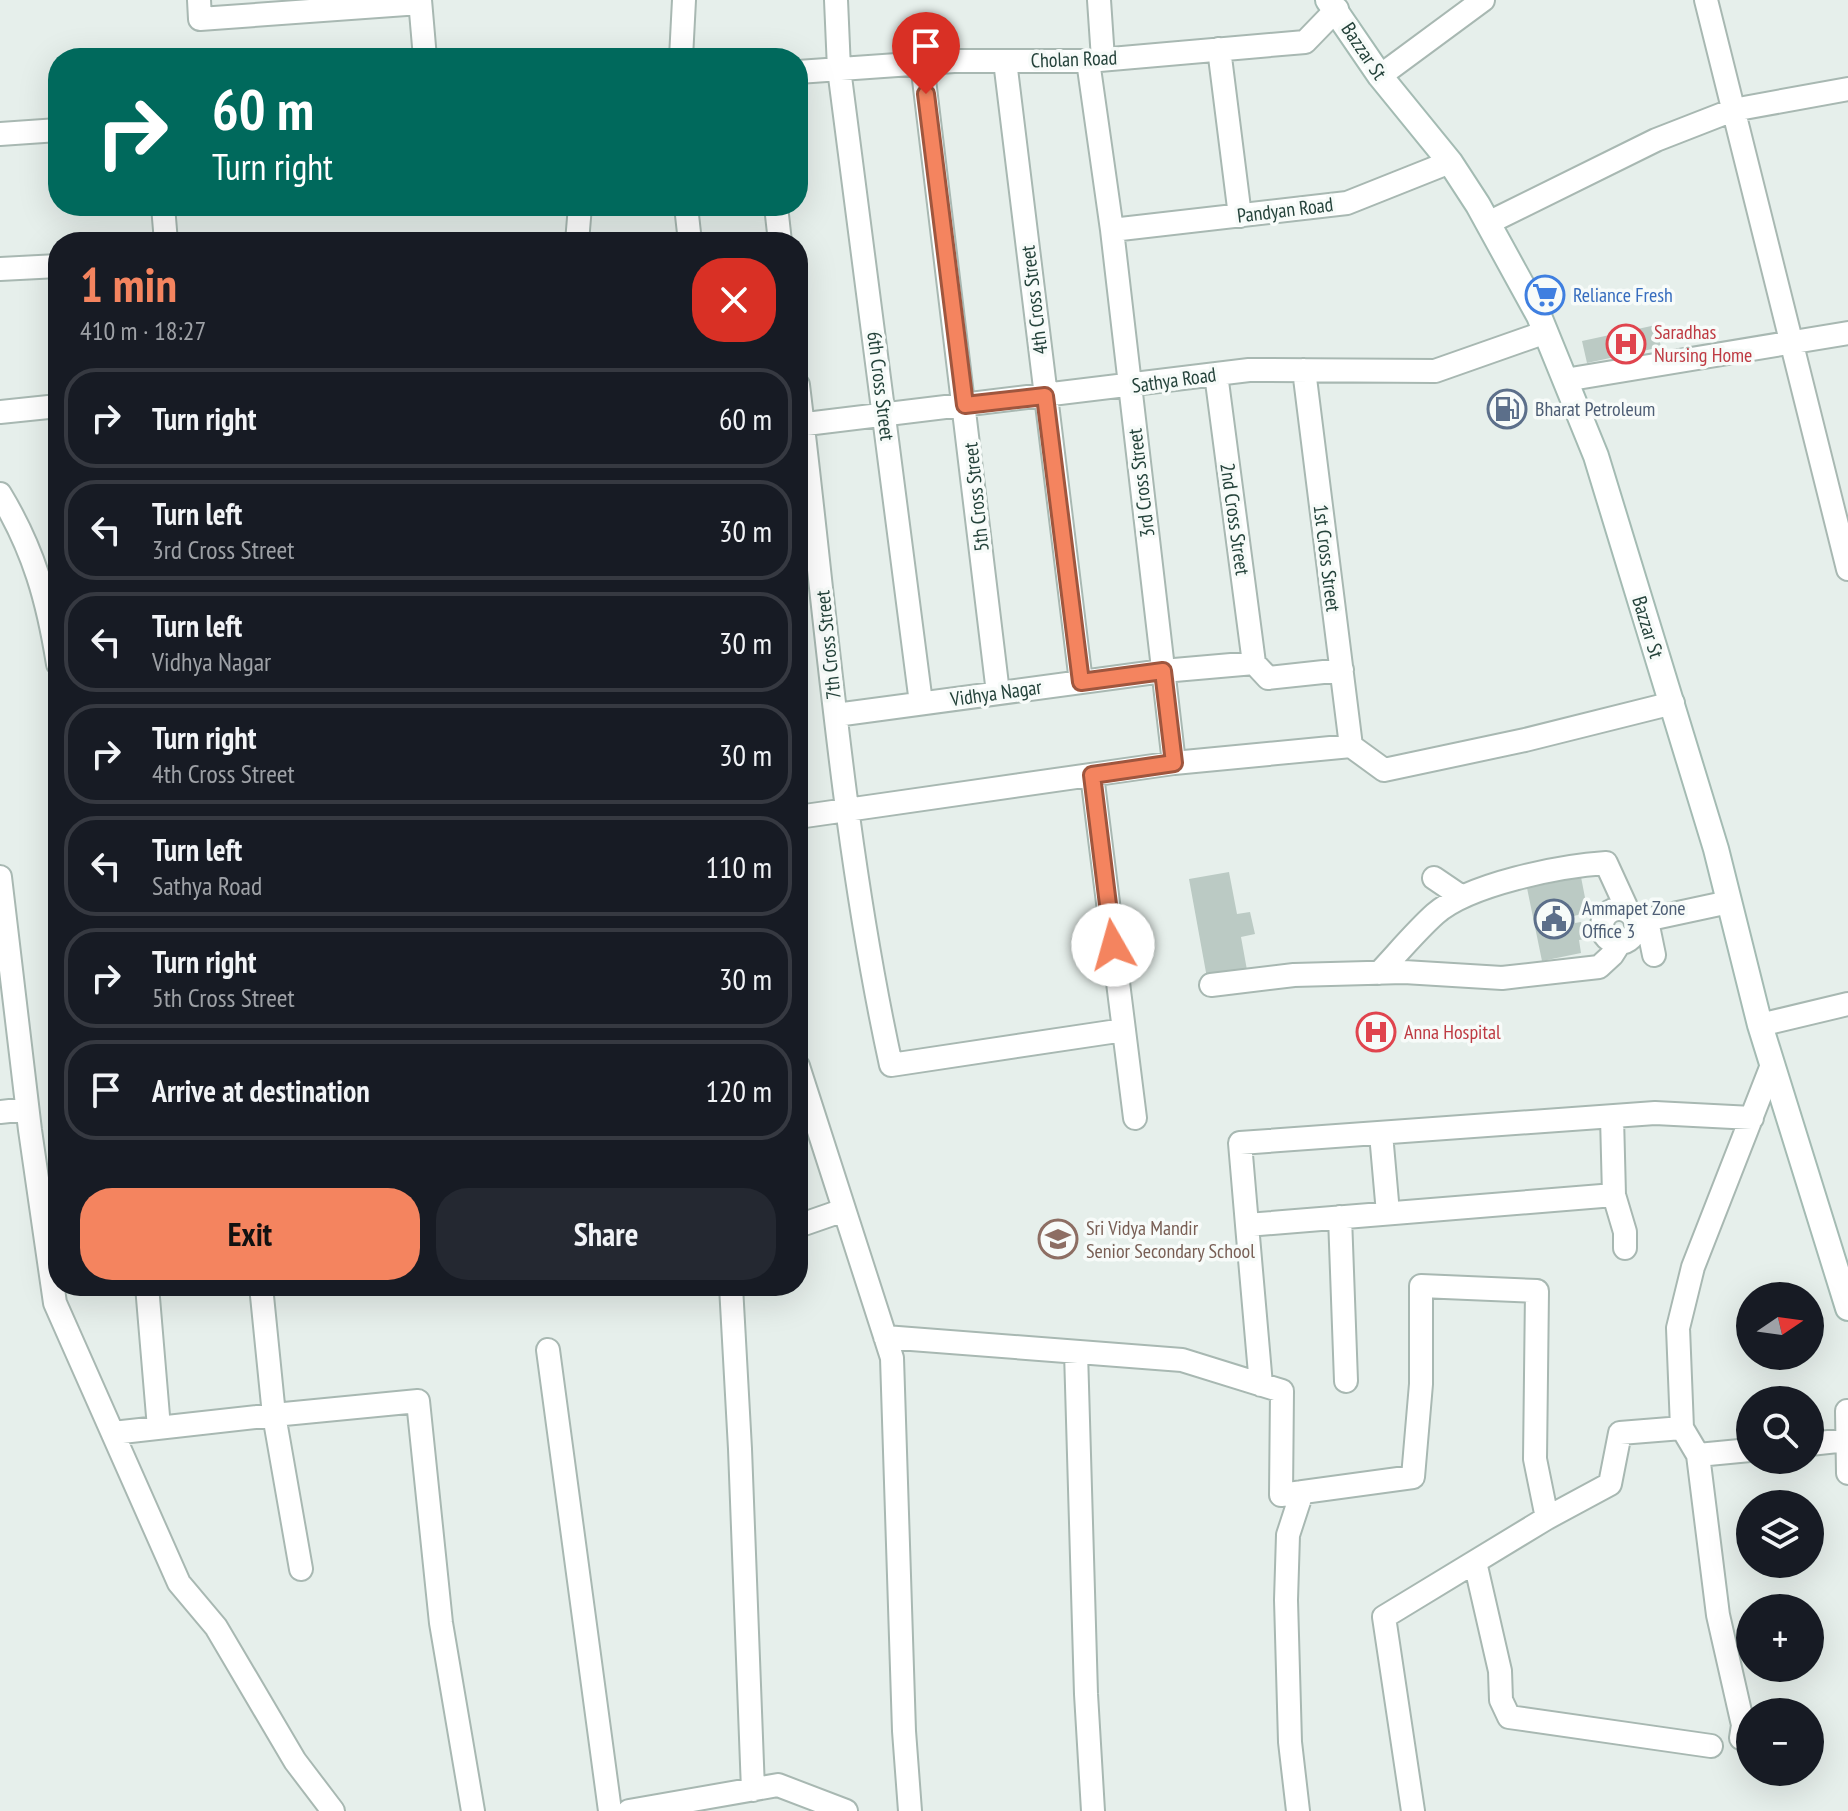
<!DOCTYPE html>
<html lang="en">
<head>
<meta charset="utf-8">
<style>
  :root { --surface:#171b24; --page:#242831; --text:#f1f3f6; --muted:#9ea1a6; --line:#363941; --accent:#f4845f }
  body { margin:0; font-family:"PT Sans Narrow",sans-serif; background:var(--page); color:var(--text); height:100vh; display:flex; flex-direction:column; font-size:30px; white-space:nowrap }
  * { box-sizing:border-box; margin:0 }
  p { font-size:26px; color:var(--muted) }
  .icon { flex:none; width:44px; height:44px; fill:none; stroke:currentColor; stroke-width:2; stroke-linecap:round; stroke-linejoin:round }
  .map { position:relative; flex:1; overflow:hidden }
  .sheet { position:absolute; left:48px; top:232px; width:760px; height:1064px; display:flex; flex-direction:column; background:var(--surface); border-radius:32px; box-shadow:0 8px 32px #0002 }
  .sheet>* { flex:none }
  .banner { position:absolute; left:48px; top:48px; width:760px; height:168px; border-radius:32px; box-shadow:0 8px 32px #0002; background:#00695c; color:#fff; overflow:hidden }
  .needle { width:52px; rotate:77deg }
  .controls { position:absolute; left:1736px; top:1282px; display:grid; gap:16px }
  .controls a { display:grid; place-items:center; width:88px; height:88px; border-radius:50%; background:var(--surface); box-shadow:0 8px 32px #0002; font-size:40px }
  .pin { position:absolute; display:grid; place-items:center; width:68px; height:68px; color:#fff; margin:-82px -34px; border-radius:50% 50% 50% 0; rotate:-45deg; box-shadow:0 0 8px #0007 }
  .pin .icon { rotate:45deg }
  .me { position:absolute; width:88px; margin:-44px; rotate:353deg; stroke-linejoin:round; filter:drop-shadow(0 0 6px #0008) }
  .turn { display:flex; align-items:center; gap:28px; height:168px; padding:0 32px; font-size:36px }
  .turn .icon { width:104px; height:104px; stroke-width:2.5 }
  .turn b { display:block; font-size:56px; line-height:68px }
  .round { display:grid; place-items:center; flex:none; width:84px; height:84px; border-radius:32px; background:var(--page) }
  .head { display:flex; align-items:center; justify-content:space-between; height:136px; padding:0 32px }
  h1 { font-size:48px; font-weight:700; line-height:60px; color:var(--accent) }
  .action { display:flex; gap:16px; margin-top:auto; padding:16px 32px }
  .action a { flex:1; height:92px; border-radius:32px; background:var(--accent); color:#111; font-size:32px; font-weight:700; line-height:92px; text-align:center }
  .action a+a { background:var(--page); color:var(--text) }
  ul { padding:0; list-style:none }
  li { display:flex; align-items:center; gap:24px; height:100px; margin:0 16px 12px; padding:0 16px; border:4px solid var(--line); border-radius:32px }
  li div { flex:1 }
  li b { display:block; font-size:30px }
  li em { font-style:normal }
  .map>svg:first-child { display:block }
  .building { fill:#bbcac4 }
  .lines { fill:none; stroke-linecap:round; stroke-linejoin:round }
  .minor-casing { stroke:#a8b8b2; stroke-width:26 }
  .secondary-casing { stroke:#a4bbb3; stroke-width:28 }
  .minor { stroke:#fff; stroke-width:22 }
  .secondary { stroke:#fff; stroke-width:24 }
  .route-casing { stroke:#9f563e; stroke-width:20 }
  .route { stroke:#f4845f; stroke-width:14 }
  .labels { text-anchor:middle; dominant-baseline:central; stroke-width:7; stroke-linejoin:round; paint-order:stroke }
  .street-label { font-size:20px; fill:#24423a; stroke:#f7fbf9 }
  .shop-label { font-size:20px; fill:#366cbe; stroke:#f7fbf9; text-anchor:start }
  .health-label { font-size:20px; fill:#be3a42; stroke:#f7fbf9; text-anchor:start }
  .service-label { font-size:20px; fill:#4e5e75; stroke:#f7fbf9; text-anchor:start }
  .education-label { font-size:20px; fill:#785e54; stroke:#f7fbf9; text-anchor:start }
</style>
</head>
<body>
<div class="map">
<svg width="1848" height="1811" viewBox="0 0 1848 1811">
  <rect width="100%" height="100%" fill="#e6efeb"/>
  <path class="building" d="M1656 325 1661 347 1587 363 1582 341Z
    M1229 872 1237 914 1250 912 1255 934 1241 937 1247 970 1207 978 1189 879Z
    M1581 877 1588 913 1573 916 1575 923 1581 922 1585 939 1579 940 1581 953 1542 961 1527 888Z"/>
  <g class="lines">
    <defs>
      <path id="minor" d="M199 0 200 19 420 3
        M420 0 425 58
        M836 0 839 69 921 703
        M1099 0 1103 59
        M1706 0 1848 569
        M1219 49 1240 216
        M681 58 684 0
        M1005 61 1081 682
        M1088 61 1112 230 1174 763
        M922 63 998 693
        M798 72 954 61H1088L1305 42 1337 9
        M1380 76 1483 0
        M0 134 58 130
        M163 206 166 242
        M686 206 690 242
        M776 206 780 242
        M1488 223 1656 140 1733 110 1848 89
        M1112 230 1347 203 1450 162
        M577 242 580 206
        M0 269 58 266
        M1304 370 1351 746
        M1216 374 1254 663
        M1565 380 1848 333
        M798 385C826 612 842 841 891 1065L1124 1030
        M0 412 58 406
        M798 425 1249 370 1435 371 1546 332
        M0 494C34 550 48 601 58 664
        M836 715 1163 671 1254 663 1268 678 1342 670
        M1092 775 1135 1118
        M798 817 1174 763 1351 746 1384 770 1525 740 1673 703
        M0 877 30 1130 55 1303 179 1583 216 1627 295 1761 333 1811
        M1434 878 1462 897
        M1602 926a17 17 0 1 1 34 0a17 17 0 1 1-34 0Z
        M1647 921 1654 955
        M1636 922 1729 902
        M1379 973C1397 954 1415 932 1435 914 1469 884 1560 866 1606 863L1628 911
        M1211 985 1294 975 1404 972 1502 978 1599 967 1612 955 1619 944
        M1760 1025 1848 1004
        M798 1066 892 1358 904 1731 910 1811
        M0 1112 27 1109
        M1612 1117 1614 1195 1247 1225 1240 1143 1655 1113 1752 1118
        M1381 1134 1388 1213
        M1614 1195 1625 1232V1248
        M1340 1217 1346 1381
        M1247 1225 1261 1385
        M798 1226 844 1210
        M147 1286 159 1428
        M261 1286 274 1415 418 1401 441 1623 473 1811
        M731 1286 740 1449 753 1790
        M885 1337 1182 1360 1282 1391 1281 1495 1413 1477 1421 1384V1286L1537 1291 1535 1459 1547 1518 1610 1484 1620 1433 1682 1428 1678 1328 1693 1267 1772 1065
        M548 1350 610 1811
        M1076 1352 1086 1694 1093 1811
        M1847 1411 1848 1473
        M1682 1428 1698 1455 1718 1615 1743 1725 1741 1738
        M113 1433 274 1415 301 1569
        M1810 1444 1847 1440
        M1698 1455 1750 1450
        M1475 1562 1500 1671 1501 1700 1509 1717 1711 1746
        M629 1811 778 1785 846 1811
        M1298 1811 1290 1742 1286 1600 1288 1535 1302 1492
        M1413 1811 1384 1617 1547 1518"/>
      <path id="secondary" d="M1328 0 1380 76 1450 162 1478 205 1539 316 1596 456 1716 849 1760 1025 1848 1308"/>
    </defs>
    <use href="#minor" class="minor-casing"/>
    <use href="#secondary" class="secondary-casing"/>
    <use href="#minor" class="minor"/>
    <use href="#secondary" class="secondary"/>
  </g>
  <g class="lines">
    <defs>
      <path id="route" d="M926 94 965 405 1045 396 1081 682 1163 671 1174 763 1092 775 1113 945"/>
    </defs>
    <use href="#route" class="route-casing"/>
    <use href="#route" class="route"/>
  </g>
  <defs>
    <symbol id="supermarket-ring" viewBox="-11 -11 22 22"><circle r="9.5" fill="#f7fbf9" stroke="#3f7fe0" stroke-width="1.5"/><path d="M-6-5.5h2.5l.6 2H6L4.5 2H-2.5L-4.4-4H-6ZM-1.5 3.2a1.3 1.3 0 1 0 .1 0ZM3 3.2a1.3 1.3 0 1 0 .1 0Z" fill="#3f7fe0"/></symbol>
    <symbol id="hospital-ring" viewBox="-11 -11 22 22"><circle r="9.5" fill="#f7fbf9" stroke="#e0444e" stroke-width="1.5"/><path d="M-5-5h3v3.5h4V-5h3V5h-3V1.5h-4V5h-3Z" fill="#e0444e"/></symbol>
    <symbol id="fuel-ring" viewBox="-11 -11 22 22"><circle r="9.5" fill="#f7fbf9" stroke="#5c6f8a" stroke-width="1.5"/><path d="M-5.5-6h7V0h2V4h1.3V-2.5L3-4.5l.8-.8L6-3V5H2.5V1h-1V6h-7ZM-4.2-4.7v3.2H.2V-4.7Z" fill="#5c6f8a"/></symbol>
    <symbol id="civic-ring" viewBox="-11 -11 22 22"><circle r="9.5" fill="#f7fbf9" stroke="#5c6f8a" stroke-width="1.5"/><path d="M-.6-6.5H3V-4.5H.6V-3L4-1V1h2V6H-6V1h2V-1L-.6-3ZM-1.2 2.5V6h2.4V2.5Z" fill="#5c6f8a"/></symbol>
    <symbol id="school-ring" viewBox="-11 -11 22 22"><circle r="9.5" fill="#f7fbf9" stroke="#8d6e63" stroke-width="1.5"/><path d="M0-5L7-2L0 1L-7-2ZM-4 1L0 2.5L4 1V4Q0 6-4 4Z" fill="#8d6e63"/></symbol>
  </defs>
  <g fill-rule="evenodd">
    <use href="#supermarket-ring" x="1523" y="273" width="44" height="44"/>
    <use href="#hospital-ring" x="1604" y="322" width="44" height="44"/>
    <use href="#fuel-ring" x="1485" y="387" width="44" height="44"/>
    <use href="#civic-ring" x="1532" y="897" width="44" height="44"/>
    <use href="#hospital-ring" x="1354" y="1010" width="44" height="44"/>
    <use href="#school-ring" x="1036" y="1217" width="44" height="44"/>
  </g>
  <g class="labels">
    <g class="street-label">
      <text transform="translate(1364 51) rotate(56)">Bazzar St</text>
      <text transform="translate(1074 59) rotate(-2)">Cholan Road</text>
      <text transform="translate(1285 210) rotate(-7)">Pandyan Road</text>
      <text transform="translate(1034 300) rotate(-97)">4th Cross Street</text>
      <text transform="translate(1174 380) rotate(-8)">Sathya Road</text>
      <text transform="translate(881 386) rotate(83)">6th Cross Street</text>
      <text transform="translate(1141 483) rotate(-97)">3rd Cross Street</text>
      <text transform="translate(976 497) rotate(-96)">5th Cross Street</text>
      <text transform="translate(1235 519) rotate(82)">2nd Cross Street</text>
      <text transform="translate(1327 558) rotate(83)">1st Cross Street</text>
      <text transform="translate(1648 627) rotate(73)">Bazzar St</text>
      <text transform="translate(828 645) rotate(-96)">7th Cross Street</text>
      <text transform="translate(996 693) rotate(-8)">Vidhya Nagar</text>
    </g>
    <g class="shop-label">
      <text x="1573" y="295">Reliance Fresh</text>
    </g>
    <g class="health-label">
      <text x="1654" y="332">Saradhas<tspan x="1654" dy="23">Nursing Home</tspan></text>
      <text x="1404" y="1032">Anna Hospital</text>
    </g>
    <g class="service-label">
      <text x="1535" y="409">Bharat Petroleum</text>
      <text x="1582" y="908">Ammapet Zone<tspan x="1582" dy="23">Office 3</tspan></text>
    </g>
    <g class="education-label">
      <text x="1086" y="1228">Sri Vidya Mandir<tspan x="1086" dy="23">Senior Secondary School</tspan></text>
    </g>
  </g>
</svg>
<div class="controls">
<a><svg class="needle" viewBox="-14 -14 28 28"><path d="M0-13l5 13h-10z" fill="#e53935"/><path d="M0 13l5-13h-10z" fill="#9ea1a6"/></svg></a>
<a><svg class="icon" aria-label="search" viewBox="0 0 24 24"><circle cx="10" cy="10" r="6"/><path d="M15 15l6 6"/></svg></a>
<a><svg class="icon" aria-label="layers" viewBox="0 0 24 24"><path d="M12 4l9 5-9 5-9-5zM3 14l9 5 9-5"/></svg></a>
<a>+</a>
<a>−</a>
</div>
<div class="pin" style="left:926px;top:94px;background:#d93025"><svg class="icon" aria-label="arrive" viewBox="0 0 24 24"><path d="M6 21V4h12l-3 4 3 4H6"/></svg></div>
<svg class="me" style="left:1113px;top:945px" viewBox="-20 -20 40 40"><circle r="19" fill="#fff"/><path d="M0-13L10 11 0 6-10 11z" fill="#f4845f"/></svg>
<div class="banner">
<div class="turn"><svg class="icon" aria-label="right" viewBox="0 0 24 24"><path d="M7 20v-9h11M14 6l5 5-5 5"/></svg><div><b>60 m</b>Turn right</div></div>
</div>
<section class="sheet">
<div class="head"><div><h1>1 min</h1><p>410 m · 18:27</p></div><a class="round" style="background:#d93025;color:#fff"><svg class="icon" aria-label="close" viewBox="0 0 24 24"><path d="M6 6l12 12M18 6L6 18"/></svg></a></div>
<ul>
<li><svg class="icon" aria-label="right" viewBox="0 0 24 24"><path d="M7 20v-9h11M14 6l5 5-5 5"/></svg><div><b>Turn right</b></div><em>60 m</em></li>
<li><svg class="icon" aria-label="left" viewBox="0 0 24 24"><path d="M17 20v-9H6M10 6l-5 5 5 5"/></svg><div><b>Turn left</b><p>3rd Cross Street</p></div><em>30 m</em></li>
<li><svg class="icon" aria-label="left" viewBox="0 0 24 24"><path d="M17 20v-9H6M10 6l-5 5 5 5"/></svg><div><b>Turn left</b><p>Vidhya Nagar</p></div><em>30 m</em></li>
<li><svg class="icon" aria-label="right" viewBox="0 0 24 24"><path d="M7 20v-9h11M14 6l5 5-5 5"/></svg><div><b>Turn right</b><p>4th Cross Street</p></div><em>30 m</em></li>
<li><svg class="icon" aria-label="left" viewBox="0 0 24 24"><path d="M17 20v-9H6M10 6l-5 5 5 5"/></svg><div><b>Turn left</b><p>Sathya Road</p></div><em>110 m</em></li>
<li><svg class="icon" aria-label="right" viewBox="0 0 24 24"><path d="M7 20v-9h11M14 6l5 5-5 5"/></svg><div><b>Turn right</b><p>5th Cross Street</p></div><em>30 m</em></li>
<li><svg class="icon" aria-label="arrive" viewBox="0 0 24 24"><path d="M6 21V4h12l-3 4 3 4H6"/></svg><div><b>Arrive at destination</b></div><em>120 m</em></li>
</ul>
<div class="action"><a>Exit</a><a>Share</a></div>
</section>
</div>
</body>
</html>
